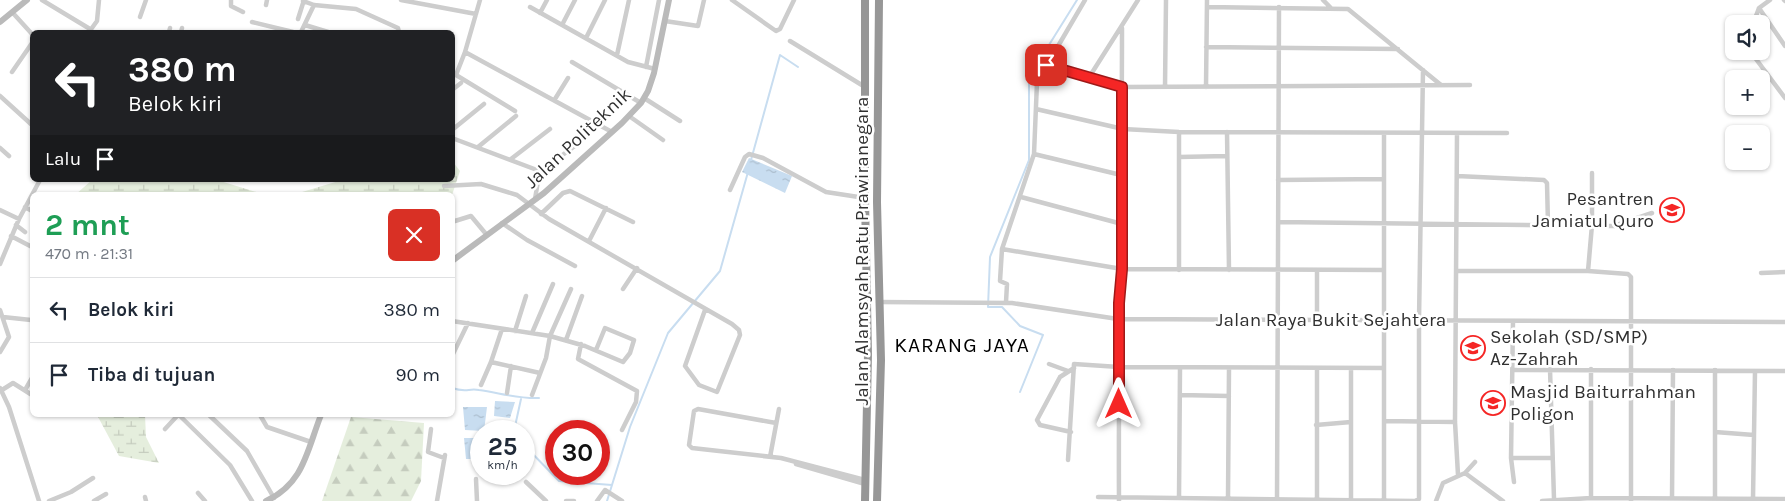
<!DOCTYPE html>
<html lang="id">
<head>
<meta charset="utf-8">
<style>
  :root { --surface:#fff; --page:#f2f2f3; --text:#1f2937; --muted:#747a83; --line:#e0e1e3 }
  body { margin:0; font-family:Karla,sans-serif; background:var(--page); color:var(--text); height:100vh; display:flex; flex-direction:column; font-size:19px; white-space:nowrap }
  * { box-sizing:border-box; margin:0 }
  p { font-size:16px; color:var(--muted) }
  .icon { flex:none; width:28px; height:28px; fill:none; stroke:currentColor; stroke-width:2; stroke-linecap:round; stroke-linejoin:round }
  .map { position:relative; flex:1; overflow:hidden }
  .sheet { position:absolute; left:30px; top:192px; width:425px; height:225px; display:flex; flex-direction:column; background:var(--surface); border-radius:8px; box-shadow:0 1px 4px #0004 }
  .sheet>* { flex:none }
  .hud { position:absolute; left:30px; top:30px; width:425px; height:152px; border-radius:8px; box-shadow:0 1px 4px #0004; background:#202124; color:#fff; overflow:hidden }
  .tools { position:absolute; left:1725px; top:15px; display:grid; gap:10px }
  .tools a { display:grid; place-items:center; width:45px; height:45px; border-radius:8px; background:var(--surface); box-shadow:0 1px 4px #0004; font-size:25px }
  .speed { position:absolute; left:470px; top:420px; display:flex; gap:10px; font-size:25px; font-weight:700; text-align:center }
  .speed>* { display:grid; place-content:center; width:65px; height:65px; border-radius:50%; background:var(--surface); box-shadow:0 1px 4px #0004; line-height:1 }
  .speed small { font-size:12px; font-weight:400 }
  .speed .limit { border:8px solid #d22; background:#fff; color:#111 }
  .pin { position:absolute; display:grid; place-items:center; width:42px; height:42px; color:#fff; margin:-21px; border-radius:10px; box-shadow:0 2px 8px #0006 }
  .me { position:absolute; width:55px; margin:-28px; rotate:0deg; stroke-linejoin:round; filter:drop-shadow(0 0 4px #0008) }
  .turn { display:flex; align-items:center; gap:18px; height:105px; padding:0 15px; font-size:22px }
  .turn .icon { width:65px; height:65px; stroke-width:2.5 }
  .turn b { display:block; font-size:35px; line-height:42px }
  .then { display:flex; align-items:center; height:48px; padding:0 15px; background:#0003; gap:10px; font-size:19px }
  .round { display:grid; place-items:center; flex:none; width:52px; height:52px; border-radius:8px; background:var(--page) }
  .head { display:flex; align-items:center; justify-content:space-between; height:85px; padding:0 15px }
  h1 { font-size:30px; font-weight:700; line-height:38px; color:#1e9e55 }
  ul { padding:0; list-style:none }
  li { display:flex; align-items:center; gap:15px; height:65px; padding:0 15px; border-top:1px solid var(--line) }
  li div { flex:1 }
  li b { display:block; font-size:19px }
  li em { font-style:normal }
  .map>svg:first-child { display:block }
  .forest { fill:url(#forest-firs) }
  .wetland { fill:url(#wetland-marsh) }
  .water { fill:url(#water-ripples) }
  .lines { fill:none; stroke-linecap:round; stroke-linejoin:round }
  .stream { stroke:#c8ddf0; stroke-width:2 }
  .street { stroke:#cdcdcd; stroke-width:4.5 }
  .secondary { stroke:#bababa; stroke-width:6 }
  .highway { stroke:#979797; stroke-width:8 }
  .route-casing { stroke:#9f1918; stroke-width:12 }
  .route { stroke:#f52625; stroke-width:9 }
  .labels { text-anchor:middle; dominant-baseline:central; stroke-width:5; stroke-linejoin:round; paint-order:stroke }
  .street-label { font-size:19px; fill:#303030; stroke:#fff }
  .poi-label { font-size:19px; fill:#303030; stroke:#fff; text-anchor:start }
  .quarter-label { font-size:21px; letter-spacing:1px; fill:#000; stroke:#fff }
</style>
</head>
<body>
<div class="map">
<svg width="1785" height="501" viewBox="0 0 1785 501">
  <defs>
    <pattern id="forest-firs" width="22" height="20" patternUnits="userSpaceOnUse" patternTransform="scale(1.25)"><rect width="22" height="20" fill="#e5eedd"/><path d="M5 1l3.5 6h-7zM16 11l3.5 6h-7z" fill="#c5ccbe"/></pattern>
    <pattern id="wetland-marsh" width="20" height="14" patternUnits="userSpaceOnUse" patternTransform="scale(1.25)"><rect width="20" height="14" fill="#e5eedd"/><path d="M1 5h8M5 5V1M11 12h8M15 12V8" fill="none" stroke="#c5ccbe"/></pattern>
    <pattern id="water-ripples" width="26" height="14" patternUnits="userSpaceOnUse" patternTransform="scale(1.25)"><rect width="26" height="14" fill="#c8ddf0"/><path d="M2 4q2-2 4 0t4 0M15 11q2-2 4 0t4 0" fill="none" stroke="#acbece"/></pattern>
  </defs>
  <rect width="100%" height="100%" fill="#fff"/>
  <path class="forest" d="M351 417 424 423 421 481 411 501H322Z"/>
  <path class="wetland" d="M453 162 460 171 452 195H292L342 180H452Z
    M92 180H217L266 195H75Z
    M97 415H145L146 437 159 463 119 456Z"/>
  <path class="water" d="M749 158 792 176 785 193 742 172Z
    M495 401 515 402 510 418 494 416Z
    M463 407H487L484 431 465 430Z
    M464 438H481L476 459H466Z"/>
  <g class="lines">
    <path class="stream" d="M751 160 780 55 798 67
      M452 388C467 393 468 388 479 390 500 393 518 399 539 398
      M1020 392 1043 335 1020 326 1002 307H988L990 257 1029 160V77L1077 0
      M514 431 521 399
      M524 445 559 481 612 485
      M607 501 630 427 668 333 720 271 748 172"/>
    <path class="street" d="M42 0 90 29
      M231 0V6L243 12
      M401 0 476 14
      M480 0 465 52 456 75 515 111
      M732 0 776 31 780 29 794 0
      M1323 0 1330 7
      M1784 0 1785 1
      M303 1 314 5 356 9 398 28 399 32
      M266 5 267 0
      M530 7 628 62 655 69
      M1207 7 1348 9 1441 85
      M1759 8 1785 46
      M12 12 32 34
      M540 13 547 0
      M140 17 146 0
      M298 19 304 0
      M665 21 698 26 704 0
      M252 22 293 32
      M1753 24 1759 8 1770 0
      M305 25 328 32
      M562 25 575 0
      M89 32 97 21 99 0
      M169 32 170 28
      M181 32 182 28
      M301 32 314 5
      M586 38 605 0
      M790 41 865 87
      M1206 47 1398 49
      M1750 51 1785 98
      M465 52 612 132
      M617 55 629 0
      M572 62 641 103
      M1046 65 1122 87 1470 85
      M646 67 659 0
      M12 72 32 43
      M1088 79 1138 0
      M1165 87 1166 0
      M1206 87 1207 0
      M452 90 461 83
      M0 96 32 125
      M644 98 680 121
      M555 99 568 78
      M1036 109 1123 129 1179 132 1507 133
      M629 116 663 140
      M452 130 484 104
      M1179 132V270
      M1227 132 1229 270
      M1384 133V499
      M1457 133 1455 422 1458 475
      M452 138 537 170 539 175 535 199
      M478 147 516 116
      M0 148 9 156
      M1034 154 1121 175
      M1179 157 1227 156
      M511 159 550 129
      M539 172 579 143
      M1457 176 1544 180 1547 183 1548 225
      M1278 180 1384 179
      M444 186 481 184 517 195 549 219 732 324 739 330 740 335 717 392 699 385 685 366 705 310
      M730 190 745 157 749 154 763 158 826 192 865 198
      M1021 197 1122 224
      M25 207 32 211
      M0 210 19 219
      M541 214 563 193 570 191 633 222
      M452 219 455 221 471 216 486 234
      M1278 222 1602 226H1614L1652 213
      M502 223 527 240 575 266
      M16 225 25 232
      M11 236 32 247
      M589 241 606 208
      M1002 249 1122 269 1384 270
      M0 264 19 219 40 180
      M1317 270V320
      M1456 271H1588L1628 274 1631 277V501
      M1588 271 1592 225V173
      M1761 273 1785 272
      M623 289 637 268
      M878 302 1012 303 1118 319 1785 322
      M1006 302 1007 284 1000 281 1002 249 1034 154 1037 82 1085 0
      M0 310 9 337 0 352
      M3 317 31 320
      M452 321 550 336 585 346 623 362 630 353 634 340 605 328 596 350
      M1513 321 1511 458 1514 482
      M515 331 526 296
      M532 333 553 284
      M566 340 582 296
      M581 344 578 359 637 391 636 402 622 430
      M452 356 468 323
      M491 362 540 373
      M1049 364 1068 371
      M1550 369 1554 499
      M1591 369V498
      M1513 370 1785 371
      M481 385 491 362 502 329
      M0 388 9 407 39 501
      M2 390 13 383 32 395
      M25 390 32 378
      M507 393 511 366
      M532 395 546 358 550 336 571 289
      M1180 395 1229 396
      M179 415 230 465 252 501
      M209 415 247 451 274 498
      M260 415 267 427 311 442
      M1384 421 1455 422
      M776 423 698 409 694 411 689 445 692 448 781 458 865 480
      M1316 425 1351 422
      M165 429 178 415
      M431 429 428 452 444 458
      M1071 432 1040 425 1037 420 1060 377 1074 368
      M1715 432 1754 435
      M770 457 779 409
      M1511 458H1551
      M1068 460 1074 364 1119 367 1384 368
      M796 464 865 484
      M1465 473 1503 501
      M476 479 477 501
      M526 482 546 501
      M198 493 205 501
      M145 497 146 501
      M1098 497 1415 501 1419 499V320L1423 70
      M1179 498 1180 368
      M1228 498 1229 368
      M1317 499V368
      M1351 499V368
      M1672 499 1673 370
      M1715 499V370
      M1753 499 1755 371
      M49 501 71 492 93 478
      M94 501 106 494
      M437 501 445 455
      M566 501H574
      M597 501 605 490 622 501
      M1119 501C1118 343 1122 186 1122 28
      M1277 501 1279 7
      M1436 501 1443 483 1465 473 1475 462
      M1542 501 1591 498 1785 499"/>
    <path class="secondary" d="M0 22 27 0
      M452 261 544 193 622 123 641 103 648 91 654 73 669 0
      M266 501C304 484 307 450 321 415"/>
    <path class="highway" d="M865 501 868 354 865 198V0
      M877 501 881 360 877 202 879 0"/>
  </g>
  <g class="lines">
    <defs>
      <path id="route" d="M1046 65 1122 87V269L1119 303V404"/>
    </defs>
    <use href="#route" class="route-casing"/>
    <use href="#route" class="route"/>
  </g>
  <defs>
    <symbol id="school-ring" viewBox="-11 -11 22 22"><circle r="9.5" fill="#fff" stroke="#f52625" stroke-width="1.5"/><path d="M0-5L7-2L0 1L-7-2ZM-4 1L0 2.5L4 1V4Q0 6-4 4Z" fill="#f52625"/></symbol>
  </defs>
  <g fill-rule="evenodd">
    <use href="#school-ring" x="1658" y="196" width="28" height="28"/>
    <use href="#school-ring" x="1459" y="334" width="28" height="28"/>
    <use href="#school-ring" x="1479" y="389" width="28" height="28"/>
  </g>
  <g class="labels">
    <g class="street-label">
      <text transform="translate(578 138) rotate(-43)">Jalan Politeknik</text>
      <text transform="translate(862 251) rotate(-90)">Jalan Alamsyah Ratu Prawiranegara</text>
      <text x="1331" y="320">Jalan Raya Bukit Sejahtera</text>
    </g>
    <g class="poi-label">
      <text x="1654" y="199" text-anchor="end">Pesantren<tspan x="1654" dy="22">Jamiatul Quro</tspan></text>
      <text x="1490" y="337">Sekolah (SD/SMP)<tspan x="1490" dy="22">Az-Zahrah</tspan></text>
      <text x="1510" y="392">Masjid Baiturrahman<tspan x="1510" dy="22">Poligon</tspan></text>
    </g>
    <g class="quarter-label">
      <text x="962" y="345">KARANG JAYA</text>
    </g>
  </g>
</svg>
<div class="tools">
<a><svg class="icon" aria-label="sound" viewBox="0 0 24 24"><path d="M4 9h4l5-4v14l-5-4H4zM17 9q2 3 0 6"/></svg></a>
<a>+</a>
<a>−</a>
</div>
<div class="speed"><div>25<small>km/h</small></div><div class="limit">30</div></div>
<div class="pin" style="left:1046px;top:65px;background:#d93025"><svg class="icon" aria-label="arrive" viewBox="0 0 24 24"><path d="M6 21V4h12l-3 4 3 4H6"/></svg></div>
<svg class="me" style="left:1119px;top:404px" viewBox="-20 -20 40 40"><path d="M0-17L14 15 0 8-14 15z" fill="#f52625" stroke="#fff" stroke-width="4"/></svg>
<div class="hud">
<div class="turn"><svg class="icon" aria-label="left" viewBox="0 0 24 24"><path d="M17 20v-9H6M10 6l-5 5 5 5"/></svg><div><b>380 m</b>Belok kiri</div></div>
<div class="then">Lalu<svg class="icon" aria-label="arrive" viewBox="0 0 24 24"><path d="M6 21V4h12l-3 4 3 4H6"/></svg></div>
</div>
<section class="sheet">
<div class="head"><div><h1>2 mnt</h1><p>470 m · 21:31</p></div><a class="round" style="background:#d93025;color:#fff"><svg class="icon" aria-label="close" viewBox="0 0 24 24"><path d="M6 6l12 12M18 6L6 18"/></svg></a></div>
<ul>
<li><svg class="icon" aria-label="left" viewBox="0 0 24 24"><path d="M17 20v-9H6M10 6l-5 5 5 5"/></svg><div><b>Belok kiri</b></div><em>380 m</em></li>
<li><svg class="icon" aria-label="arrive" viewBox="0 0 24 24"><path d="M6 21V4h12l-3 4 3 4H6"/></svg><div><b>Tiba di tujuan</b></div><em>90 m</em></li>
</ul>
</section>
</div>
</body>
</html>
